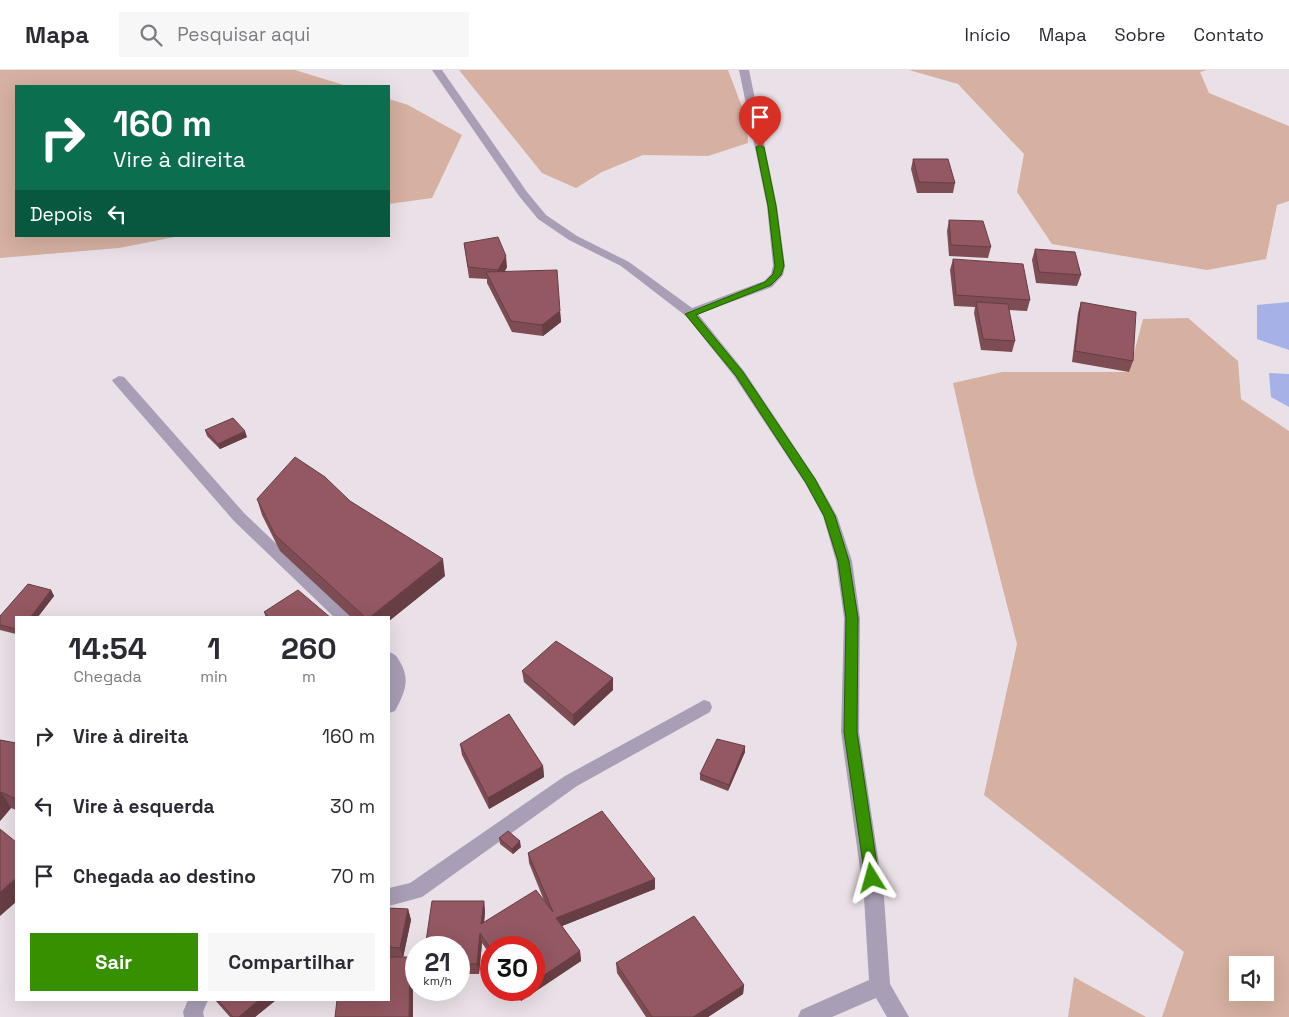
<!DOCTYPE html>
<html lang="pt">
<head>
<meta charset="utf-8">
<style>
  :root { --surface:#fff; --page:#f7f7f7; --text:#2b2b33; --muted:#7c7c81; --line:#e1e1e2; --accent:#369000 }
  body { margin:0; font-family:"Space Grotesk",sans-serif; background:var(--page); color:var(--text); height:100vh; display:flex; flex-direction:column; font-size:19px; white-space:nowrap }
  * { box-sizing:border-box; margin:0 }
  p { font-size:16px; color:var(--muted) }
  .icon { flex:none; width:28px; height:28px; fill:none; stroke:currentColor; stroke-width:2; stroke-linecap:round; stroke-linejoin:round }
  .map { position:relative; flex:1; overflow:hidden }
  .sheet { position:absolute; left:15px; top:546px; width:375px; height:385px; display:flex; flex-direction:column; background:var(--surface); border-radius:0px; box-shadow:0 5px 20px #0002 }
  .sheet>* { flex:none }
  .guide { position:absolute; left:15px; top:15px; width:375px; height:152px; border-radius:0px; box-shadow:0 5px 20px #0002; background:#0b6e4f; color:#fff; overflow:hidden }
  .controls { position:absolute; left:1229px; top:886px; display:grid; gap:10px }
  .controls a { display:grid; place-items:center; width:45px; height:45px; border-radius:0px; background:var(--surface); box-shadow:0 5px 20px #0002; font-size:25px }
  .speed { position:absolute; left:405px; top:866px; display:flex; gap:10px; font-size:25px; font-weight:700; text-align:center }
  .speed>* { display:grid; place-content:center; width:65px; height:65px; border-radius:50%; background:var(--surface); box-shadow:0 5px 20px #0002; line-height:1 }
  .speed small { font-size:12px; font-weight:400 }
  .speed .limit { border:8px solid #d22; background:#fff; color:#111 }
  .pin { position:absolute; display:grid; place-items:center; width:42px; height:42px; color:#fff; margin:-51px -21px; border-radius:50% 50% 50% 0; rotate:-45deg; box-shadow:0 0 5px #0007 }
  .pin .icon { rotate:45deg }
  .me { position:absolute; width:55px; margin:-28px; rotate:352deg; stroke-linejoin:round; filter:drop-shadow(0 0 4px #0008) }
  .turn { display:flex; align-items:center; gap:18px; height:105px; padding:0 15px; font-size:22px }
  .turn .icon { width:65px; height:65px; stroke-width:2.5 }
  .turn b { display:block; font-size:35px; line-height:42px }
  .then { display:flex; align-items:center; height:48px; padding:0 15px; background:#0003; gap:10px; font-size:19px }
  .eta { display:flex; justify-content:space-evenly; align-items:center; height:85px; text-align:center }
  .eta b { font-size:30px; font-weight:700; line-height:35px }
  .button { display:flex; gap:10px; margin-top:auto; padding:10px 15px }
  .button a { flex:1; height:58px; border-radius:0px; background:var(--accent); color:#fff; font-size:20px; font-weight:700; line-height:58px; text-align:center }
  .button a+a { background:var(--page); color:var(--text) }
  ul { padding:0; list-style:none }
  li { display:flex; align-items:center; gap:15px; height:70px; padding:0 15px }
  li div { flex:1 }
  li b { display:block; font-size:19px }
  li em { font-style:normal }
  header { display:flex; align-items:center; gap:30px; box-sizing:border-box; height:70px; padding:0 25px; background:var(--surface); border-bottom:1px solid var(--line) }
  header strong { font-size:24px }
  nav { display:flex; gap:28px; margin-inline-start:auto; font-size:18px }
  .search { width:350px; height:45px; background:var(--page); display:flex; align-items:center; gap:12px; box-sizing:border-box; padding:0 18px; border-radius:0px; color:var(--muted); font-size:19px }
  .map>svg:first-child { display:block }
  .green { fill:#d6b0a1; fill-rule:evenodd }
  .water { fill:#a5b1e7 }
  .lines { fill:none; stroke-linecap:round; stroke-linejoin:round }
  .street { fill:#a89eb5; fill-rule:evenodd }
  .wall { fill:#7e4c53 }
  .shaded-wall { fill:#673e44 }
  .building { fill:#935861; stroke:#673e44 }
  .route { fill:#369000; stroke:#235e00 }
</style>
</head>
<body>
<header>
<strong>Mapa</strong>
<div class="search"><svg class="icon" aria-label="search" viewBox="0 0 24 24"><circle cx="10" cy="10" r="6"/><path d="M15 15l6 6"/></svg>Pesquisar aqui</div>
<nav><a>Início</a><a>Mapa</a><a>Sobre</a><a>Contato</a></nav>
</header>
<div class="map">
<svg width="1289" height="947" viewBox="0 0 1289 947">
  <rect width="100%" height="100%" fill="#eae0e7"/>
  <path class="green" d="M0 0H295L347 16H16V166H180L119 178 0 188Z
    M459 0H728L747 50 748 73 708 86 643 85 602 102 576 118 542 103Z
    M909 0H1207L1200 2 1209 23 1289 56V131L1277 135 1266 189 1207 200 1052 174 1017 122 1024 84 958 14Z
    M389 29 408 35 462 65 432 128 389 134Z
    M1188 248 1238 291 1241 329 1289 361V947H1162L1184 882 984 725 1017 574 974 406 953 313 1002 302H1129L1143 249ZM1238 895H1265V922H1238Z
    M1074 907 1146 947H1068Z"/>
  <path class="water" d="M1289 232V280L1257 269V235Z
    M1269 303 1289 304V337L1271 327Z"/>
  <g class="lines">
    <path class="street" d="M432 0H442L527 122 546 145 577 166 629 192 692 238 764 211 771 204 773 196 767 136 739 0H749L777 136 785 196 783 205 772 217 698 244 744 301 816 409 837 446 852 491 860 548 859 662 884 827 890 914 909 947H887L876 928 832 947H798L801 940 869 910 864 827 841 662 844 548 836 491 823 446 805 413 734 306 686 246 621 196 569 170 538 149 519 126Z
      M119 306 124 307 244 443 354 548H335L234 451 114 313 112 310Z
      M389 582C395 584 397 586 400 592 411 610 404 624 395 641L389 643Z
      M704 630 710 632 712 637 710 642 577 716 422 827 389 836V818L410 813 565 706Z
      M188 930H208L203 942 204 947H184L183 942Z"/>
  </g>
  <path class="wall" d="M913 89 955 113 953 123H917L911 99Z
    M949 150 991 177 988 188 949 186 947 161Z
    M464 173 507 197 504 202 560 241 561 252 543 266 512 262 487 213V209L469 208Z
    M1035 179 1081 205 1077 216 1036 213 1032 190Z
    M953 189 1030 230 1027 241 1009 240 1015 271 1012 282 981 280 974 243 975 237 954 236 950 200Z
    M1081 232 1133 291 1129 302 1072 292 1078 243Z
    M205 360 247 367 220 379 207 366Z
    M257 429 350 431 445 506 389 551V548H352L280 481 262 445Z
    M51 520 54 526 37 548H16V564L0 560V546Z
    M264 542 331 548H266Z
    M522 601 613 608V620L574 656 524 612Z
    M0 670 16 673V740L11 738 0 751Z
    M460 674 543 696 544 707 489 739 462 685Z
    M745 676V682L728 721 700 710V704Z
    M499 768 521 777 513 784 500 774Z
    M528 783 655 809V819L562 856 580 881 581 891 521 931 514 920H534L491 878V886L482 873 479 904H459V878L484 831 485 842 484 852 545 833 529 793Z
    M389 838 408 839 411 850 403 887H410L413 897 389 930Z
    M616 893 744 915 743 924 708 947H646L617 903Z
    M215 930H276L255 947H230Z"/>
  <path class="shaded-wall" d="M506 186 507 197 500 211 498 200Z
    M560 241 561 252 543 266 542 255Z
    M245 361 247 367 220 379 218 374Z
    M443 489 445 506 389 551V548H369Z
    M51 520 54 526 37 548H30Z
    M613 608V620L574 656 573 645Z
    M745 676V682L728 721 729 715Z
    M543 696 544 707 489 739 488 728Z
    M1 722 11 738 0 751V723Z
    M520 771 521 777 513 784 512 779Z
    M16 808V832L0 846V822Z
    M655 809V819L557 858 556 848Z
    M484 831 485 842 483 864 481 854Z
    M408 839 411 850 403 888 400 878Z
    M480 863 482 873 479 904 477 894Z
    M580 881 581 891 521 931 519 921 521 920H534V912Z
    M410 887 413 897V947H409Z
    M744 915 743 924 708 947H693Z
    M259 930H276L255 947H239Z"/>
  <path class="building" d="M913 89H948L955 113 919 112Z
    M949 150 983 151 991 177 951 175Z
    M498 167 506 186 498 200 468 197 464 173Z
    M1035 179 1075 182 1081 205 1039 202Z
    M953 189 1023 194 1030 230 956 225Z
    M557 200 560 241 542 255 511 251 486 202Z
    M976 232 1008 234 1015 271 983 269Z
    M1081 232 1136 242 1133 291 1075 281Z
    M233 348 245 361 218 374 205 360Z
    M295 387 325 407 350 431 443 489 369 548H366L275 465 257 429Z
    M28 514 51 520 30 548H16V559L0 555V546Z
    M298 520 331 548H270L264 542Z
    M556 571 613 608 573 645 522 601Z
    M509 644 543 696 488 728 460 674Z
    M717 669 745 676 729 715 700 704Z
    M0 670 16 673V729L1 722 0 723Z
    M602 741 655 809 556 848 580 881 534 912V878H491V879L480 863 477 894H459V878H425L432 831H484L481 854 536 820 553 842 528 783Z
    M0 759 16 772V808L0 822Z
    M508 761 520 771 512 779 499 768Z
    M389 838 408 839 400 878 389 877Z
    M694 846 744 915 693 947H652L616 893Z
    M389 887H410L409 947H335L337 930H389Z
    M218 930H259L239 947H233Z"/>
  <path class="route" d="M760 75 764 77 776 136 784 196 781 205 771 215 696 245 743 302 815 409 835 446 849 491 858 548 857 662 879 808 877 813 872 815 867 813 865 808 844 662 846 548 838 491 824 446 806 413 736 306 685 244 765 212 773 204 775 196 768 136 756 77Z"/>
</svg>
<div class="controls">
<a><svg class="icon" aria-label="sound" viewBox="0 0 24 24"><path d="M4 9h4l5-4v14l-5-4H4zM17 9q2 3 0 6"/></svg></a>
</div>
<div class="speed"><div>21<small>km/h</small></div><div class="limit">30</div></div>
<div class="pin" style="left:760px;top:77px;background:#d93025"><svg class="icon" aria-label="arrive" viewBox="0 0 24 24"><path d="M6 21V4h12l-3 4 3 4H6"/></svg></div>
<svg class="me" style="left:872px;top:808px" viewBox="-20 -20 40 40"><path d="M0-17L14 15 0 8-14 15z" fill="#369000" stroke="#fff" stroke-width="4"/></svg>
<div class="guide">
<div class="turn"><svg class="icon" aria-label="right" viewBox="0 0 24 24"><path d="M7 20v-9h11M14 6l5 5-5 5"/></svg><div><b>160 m</b>Vire à direita</div></div>
<div class="then">Depois<svg class="icon" aria-label="left" viewBox="0 0 24 24"><path d="M17 20v-9H6M10 6l-5 5 5 5"/></svg></div>
</div>
<section class="sheet">
<div class="eta">
<div><b>14:54</b><p>Chegada</p></div>
<div><b>1</b><p>min</p></div>
<div><b>260</b><p>m</p></div>
</div>
<ul>
<li><svg class="icon" aria-label="right" viewBox="0 0 24 24"><path d="M7 20v-9h11M14 6l5 5-5 5"/></svg><div><b>Vire à direita</b></div><em>160 m</em></li>
<li><svg class="icon" aria-label="left" viewBox="0 0 24 24"><path d="M17 20v-9H6M10 6l-5 5 5 5"/></svg><div><b>Vire à esquerda</b></div><em>30 m</em></li>
<li><svg class="icon" aria-label="arrive" viewBox="0 0 24 24"><path d="M6 21V4h12l-3 4 3 4H6"/></svg><div><b>Chegada ao destino</b></div><em>70 m</em></li>
</ul>
<div class="button"><a>Sair</a><a>Compartilhar</a></div>
</section>
</div>
</body>
</html>
